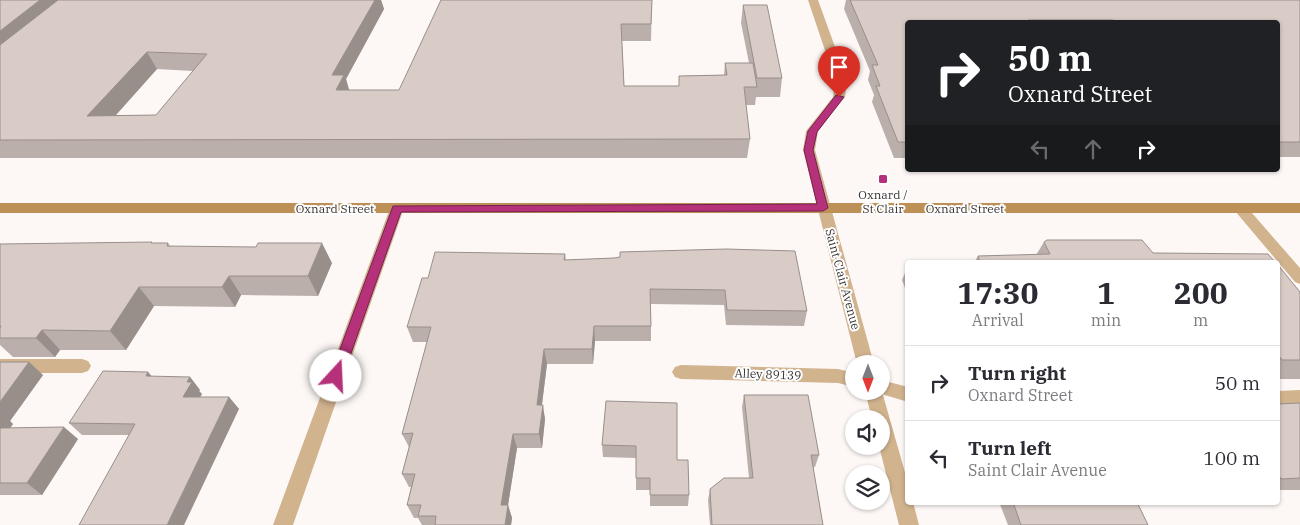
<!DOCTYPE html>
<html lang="en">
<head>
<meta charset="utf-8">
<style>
  :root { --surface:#fff; --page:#f2f2f3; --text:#2b2b33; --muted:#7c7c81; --line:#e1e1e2 }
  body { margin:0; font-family:"IBM Plex Serif",serif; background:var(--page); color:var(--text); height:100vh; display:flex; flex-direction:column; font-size:19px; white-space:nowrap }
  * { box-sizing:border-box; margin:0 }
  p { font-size:16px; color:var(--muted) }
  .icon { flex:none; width:28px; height:28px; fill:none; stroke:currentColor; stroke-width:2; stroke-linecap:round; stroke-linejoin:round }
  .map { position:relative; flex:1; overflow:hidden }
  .drawer { position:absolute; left:905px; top:260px; width:375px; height:245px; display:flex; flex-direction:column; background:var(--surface); border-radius:5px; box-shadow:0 1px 4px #0004 }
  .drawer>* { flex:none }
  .hud { position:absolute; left:905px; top:20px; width:375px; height:152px; border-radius:5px; box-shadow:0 1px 4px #0004; background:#202124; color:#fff; overflow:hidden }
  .needle { width:32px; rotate:180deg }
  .tools { position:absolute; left:845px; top:355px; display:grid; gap:10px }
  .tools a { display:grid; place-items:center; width:45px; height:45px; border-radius:50%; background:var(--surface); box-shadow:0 1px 4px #0004; font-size:25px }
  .pin { position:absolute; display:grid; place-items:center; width:42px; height:42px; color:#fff; margin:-51px -21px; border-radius:50% 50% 50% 0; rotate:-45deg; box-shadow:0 0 5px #0007 }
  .pin .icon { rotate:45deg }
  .me { position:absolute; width:55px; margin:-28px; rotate:20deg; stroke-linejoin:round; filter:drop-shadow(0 0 4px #0008) }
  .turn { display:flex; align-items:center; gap:18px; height:105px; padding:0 20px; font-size:22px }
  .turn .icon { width:65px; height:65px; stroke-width:2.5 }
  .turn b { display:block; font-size:35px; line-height:42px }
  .lanes { display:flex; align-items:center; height:48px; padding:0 20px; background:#0003; justify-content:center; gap:25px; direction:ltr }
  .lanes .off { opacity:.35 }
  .eta { display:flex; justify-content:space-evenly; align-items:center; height:85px; text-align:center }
  .eta b { font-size:30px; font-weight:700; line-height:35px }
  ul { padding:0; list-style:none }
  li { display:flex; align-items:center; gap:15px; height:75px; padding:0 20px; border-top:1px solid var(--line) }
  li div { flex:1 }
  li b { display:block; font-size:19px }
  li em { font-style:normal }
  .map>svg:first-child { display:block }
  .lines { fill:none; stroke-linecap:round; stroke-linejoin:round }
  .lane { fill:#d1b38e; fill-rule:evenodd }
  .street { fill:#d1b38e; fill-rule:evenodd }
  .secondary { fill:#bc9057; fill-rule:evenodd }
  .wall { fill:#bbafab; fill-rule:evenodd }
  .shaded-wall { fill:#988f8b }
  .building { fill:#d9ccc7; stroke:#988f8b; fill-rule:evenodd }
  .route { fill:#b5327a; stroke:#76204f }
  .poi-dot { fill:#b5327a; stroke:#fff; stroke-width:2 }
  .labels { text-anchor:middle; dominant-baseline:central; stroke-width:4; stroke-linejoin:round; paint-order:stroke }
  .poi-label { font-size:12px; fill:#3a3533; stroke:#fff }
  .street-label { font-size:12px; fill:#3a3533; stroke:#fff }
</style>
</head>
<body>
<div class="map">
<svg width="1300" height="525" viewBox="0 0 1300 525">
  <rect width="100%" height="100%" fill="#fdf8f6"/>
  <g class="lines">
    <path class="lane" d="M0 359H82L88 361 91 366 88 371 82 373H0Z
      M681 365 838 369 854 373V387L838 383 681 379 675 377 672 372 675 367Z
      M881 380 908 387V402L875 392 881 391Z
      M1300 390V406L1278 405V391Z"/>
    <path class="street" d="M808 0H818L847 80 845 97 818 131 815 150 874 364H857L803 150 806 131 833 97 835 80Z
      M397 203 404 208 293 525H273L390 208Z
      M1240 203 1245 205 1300 268V284L1295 282 1235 211 1233 208Z
      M881 388 908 483V502H913L919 525H899L879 446H881V419H872L865 391H881Z"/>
    <path class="secondary" d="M0 203H1300V213H0Z"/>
  </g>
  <path class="wall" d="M0 0H381L384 9 346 79 349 90H399L652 0 651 41H622L624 86H679V76L724 75 725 63H749L741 23 743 5 782 78 780 97H756L755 105H746L750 139 747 158H0ZM157 69 193 71 156 115 115 116Z
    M846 0H1300V157H1278V22H908V158H894L872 102 874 95 868 80 870 71 844 9Z
    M1044 242 1153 253 1275 262H909V261H975L978 256 1036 255Z
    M168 243 170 246 332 263 318 296 241 295 235 307 154 306 126 350H60L55 357H13L0 345V244Z
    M565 254 566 260 614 258 807 311 804 326 726 325 724 305 651 304V341H595L593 364H547L542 405 545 419 542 448H517L508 505 512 518 511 525H422L418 518H414L407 505 411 487H409L402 474 409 447 402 434 427 342H413L407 327Z
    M1278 265 1300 292V379H1278Z
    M908 266V296L902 280Z
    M0 362H29L43 375 10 421 13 424 10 428 78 439 42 495H0Z
    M148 372 152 377H190L200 390 199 391 202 394 200 397H229L239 409 129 435H82L69 423Z
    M744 395 819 455 815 467H813L823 525H710L708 500 710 489 749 478 742 407Z
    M606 401 677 460 689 495 688 506H650V490H636V458L603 457 602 445Z
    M1300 403V490H1278V404Z
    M999 502H1137L1148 525H1008Z"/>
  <path class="shaded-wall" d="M40 0H70L0 59V31Z
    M375 0H381L384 9 346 79 350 93 343 108 332 75Z
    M147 52 157 69 99 134 87 116Z
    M322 243 332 263 318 296 308 276Z
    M229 276 241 295 235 307 222 287Z
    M139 287 154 306 126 350 110 331Z
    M594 326 595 341 593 364 592 349Z
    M42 330 60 350 55 357 36 338Z
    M544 349 547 364 540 419 537 405Z
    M29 362 43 375 10 421 13 424 1 441 0 439V402Z
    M148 372 159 385 146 376Z
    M190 377 200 390 199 391 202 394 194 409 183 397 187 382Z
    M229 397 239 409 184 525H167Z
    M543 405 545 419 542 448 539 434Z
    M64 427 78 439 42 495 27 483Z
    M513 434 517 448 506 518 501 505Z
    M508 505 512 518 511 525H505Z"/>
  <path class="building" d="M0 0H40L0 31Z
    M58 0H375L332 75H344L336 90H399L441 0H652L651 24H621L624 86H679V76L727 75 725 63H753L757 87H744L750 139 0 140V45ZM147 52 207 54 156 115 87 116Z
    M850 0H1300V142H1278V22H1116L1113 20H1028L1030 22H908V142H898L876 86H880L872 65H878Z
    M743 5H767L782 78H757Z
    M1047 240H1142L1153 253 1268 254 1275 262H910L909 261 980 262 978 256 1050 254 1044 242Z
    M152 242 151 243H168L167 246 256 247 258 243H322L308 276H229L222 287H139L110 331 42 330 36 338H0V328L1 326H0V244Z
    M726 249 795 251 807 311 727 310 725 290 650 289 651 326H594L592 349H544L537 405H543L539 434H513L501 505H508L505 525H435L436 516H418L421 505H407L415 474H402L413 433 402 434 431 327H407L422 278H428L435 252 565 254 564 260 614 258 620 257V252Z
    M1278 265 1300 292V360H1282L1278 355Z
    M0 362H29L0 402Z
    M103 371 148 372 146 376 190 377 187 382H192L183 397H229L167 525H79L135 424 69 423Z
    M744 395H808L819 455H811L823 525H712L710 489 724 478H753Z
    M606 401 677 403V460H688L689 495H650V478H636V446L602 445Z
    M1300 403V478L1281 479 1278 474V404Z
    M64 427 27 483H0V428Z
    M1013 502H1137L1148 525H1021Z"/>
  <path class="route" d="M836 95 844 97 817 132 813 150 828 208 823 211 401 212 343 376 341 380H332L330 376 393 206 817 204 804 150 808 131Z"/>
  <rect class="poi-dot" x="878" y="174" width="10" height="10" rx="2.5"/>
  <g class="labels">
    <g class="poi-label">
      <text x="883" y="194">Oxnard /<tspan x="883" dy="14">St Clair</tspan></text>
    </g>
    <g class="street-label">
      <text x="335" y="208">Oxnard Street</text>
      <text x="965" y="208">Oxnard Street</text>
      <text transform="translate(843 279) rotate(75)">Saint Clair Avenue</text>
      <text transform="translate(768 374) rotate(2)">Alley 89139</text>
    </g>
  </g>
</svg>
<div class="tools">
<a><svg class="needle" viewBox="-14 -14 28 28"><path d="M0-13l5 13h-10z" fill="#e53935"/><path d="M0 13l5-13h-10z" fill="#7c7c81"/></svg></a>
<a><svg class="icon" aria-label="sound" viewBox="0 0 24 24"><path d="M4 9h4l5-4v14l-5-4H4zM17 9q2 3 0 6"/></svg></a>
<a><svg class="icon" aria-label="layers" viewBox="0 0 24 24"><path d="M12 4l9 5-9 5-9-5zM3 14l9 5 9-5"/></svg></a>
</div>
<div class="pin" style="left:839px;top:97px;background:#d93025"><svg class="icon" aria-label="arrive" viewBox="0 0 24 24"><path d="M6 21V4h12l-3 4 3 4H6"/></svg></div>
<svg class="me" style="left:336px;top:376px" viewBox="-20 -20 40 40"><circle r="19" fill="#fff"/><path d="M0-13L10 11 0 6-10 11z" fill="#b5327a"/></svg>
<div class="hud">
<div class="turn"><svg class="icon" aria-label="right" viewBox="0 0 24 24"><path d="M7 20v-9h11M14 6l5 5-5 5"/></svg><div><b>50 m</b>Oxnard Street</div></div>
<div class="lanes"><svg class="icon off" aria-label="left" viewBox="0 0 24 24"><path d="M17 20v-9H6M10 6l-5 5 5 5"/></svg><svg class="icon off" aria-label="ahead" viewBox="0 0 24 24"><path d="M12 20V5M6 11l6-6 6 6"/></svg><svg class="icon" aria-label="right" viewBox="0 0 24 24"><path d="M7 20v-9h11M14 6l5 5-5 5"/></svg></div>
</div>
<section class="drawer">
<div class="eta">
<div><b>17:30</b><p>Arrival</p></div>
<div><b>1</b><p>min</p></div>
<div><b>200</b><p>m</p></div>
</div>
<ul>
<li><svg class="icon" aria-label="right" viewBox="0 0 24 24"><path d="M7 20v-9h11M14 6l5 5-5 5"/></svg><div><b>Turn right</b><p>Oxnard Street</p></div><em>50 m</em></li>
<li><svg class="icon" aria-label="left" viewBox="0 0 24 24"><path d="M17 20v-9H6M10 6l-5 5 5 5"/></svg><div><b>Turn left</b><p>Saint Clair Avenue</p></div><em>100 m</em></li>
</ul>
</section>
</div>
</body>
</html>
